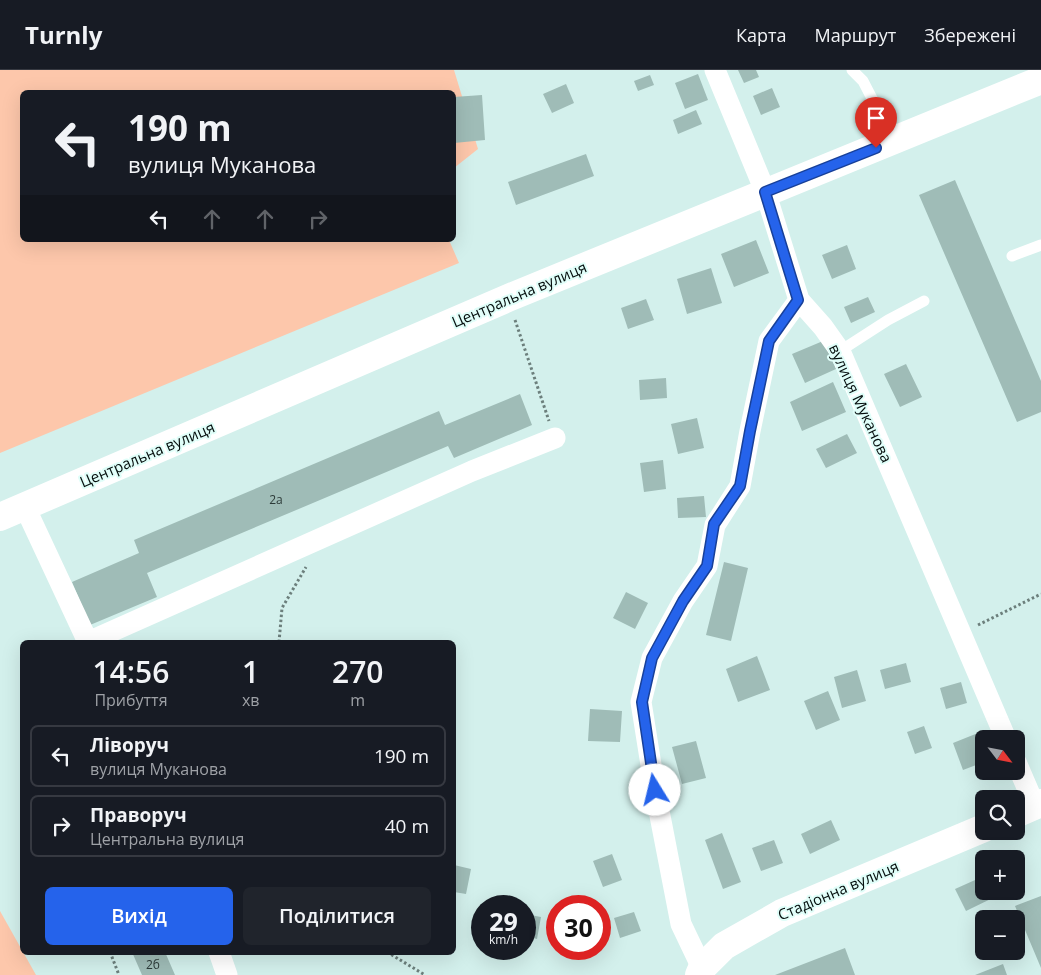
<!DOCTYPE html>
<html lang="uk">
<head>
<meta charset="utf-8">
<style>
  :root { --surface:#171b24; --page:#20242c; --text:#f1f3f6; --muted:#9ea1a6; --line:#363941; --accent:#2563eb }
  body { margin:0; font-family:"Open Sans",sans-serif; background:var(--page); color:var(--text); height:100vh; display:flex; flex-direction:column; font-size:19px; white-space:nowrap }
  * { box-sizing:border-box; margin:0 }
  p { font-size:16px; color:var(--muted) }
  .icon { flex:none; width:28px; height:28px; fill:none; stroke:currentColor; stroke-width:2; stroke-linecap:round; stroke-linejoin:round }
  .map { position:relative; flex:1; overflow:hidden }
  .sheet { position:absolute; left:20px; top:570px; width:436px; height:315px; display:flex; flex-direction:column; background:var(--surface); border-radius:8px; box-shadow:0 5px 20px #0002 }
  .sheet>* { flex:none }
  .top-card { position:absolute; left:20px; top:20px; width:436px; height:152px; border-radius:8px; box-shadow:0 5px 20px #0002; background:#171b24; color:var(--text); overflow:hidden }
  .needle { width:32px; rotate:122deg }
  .buttons { position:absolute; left:975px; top:660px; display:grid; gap:10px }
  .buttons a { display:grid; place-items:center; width:50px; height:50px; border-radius:8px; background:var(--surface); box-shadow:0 5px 20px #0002; font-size:25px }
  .speed { position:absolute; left:471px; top:825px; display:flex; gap:10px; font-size:25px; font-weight:700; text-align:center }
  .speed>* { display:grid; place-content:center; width:65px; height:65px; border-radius:50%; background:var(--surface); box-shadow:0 5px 20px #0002; line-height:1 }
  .speed small { font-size:12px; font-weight:400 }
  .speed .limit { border:8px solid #d22; background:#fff; color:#111 }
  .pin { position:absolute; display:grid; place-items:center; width:42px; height:42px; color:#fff; margin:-51px -21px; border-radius:50% 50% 50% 0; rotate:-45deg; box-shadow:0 0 5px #0007 }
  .pin .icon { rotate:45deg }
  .me { position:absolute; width:55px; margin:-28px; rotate:351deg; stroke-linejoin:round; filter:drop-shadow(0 0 4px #0008) }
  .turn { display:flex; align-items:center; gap:18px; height:105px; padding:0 25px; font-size:22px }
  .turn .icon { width:65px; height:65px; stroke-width:2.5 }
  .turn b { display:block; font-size:35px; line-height:42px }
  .lanes { display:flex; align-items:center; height:48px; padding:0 25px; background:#0003; justify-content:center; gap:25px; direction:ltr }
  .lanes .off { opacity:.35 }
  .eta { display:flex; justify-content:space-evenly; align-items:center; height:85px; text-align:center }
  .eta b { font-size:30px; font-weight:600; line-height:35px }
  .cta { display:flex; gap:10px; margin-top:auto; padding:10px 25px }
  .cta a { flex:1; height:58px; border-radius:8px; background:var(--accent); color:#fff; font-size:20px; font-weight:600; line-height:58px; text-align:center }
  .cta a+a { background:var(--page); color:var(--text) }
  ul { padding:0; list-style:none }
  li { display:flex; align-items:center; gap:15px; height:62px; margin:0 10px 8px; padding:0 15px; border:2px solid var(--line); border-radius:8px }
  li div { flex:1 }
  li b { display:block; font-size:19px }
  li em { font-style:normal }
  header { display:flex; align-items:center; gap:30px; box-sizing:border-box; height:70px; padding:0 25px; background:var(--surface); border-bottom:1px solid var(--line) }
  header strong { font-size:24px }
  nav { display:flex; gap:28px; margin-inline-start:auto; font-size:18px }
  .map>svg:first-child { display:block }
  .green { fill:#fdc7ab }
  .building { fill:#9fbcb7 }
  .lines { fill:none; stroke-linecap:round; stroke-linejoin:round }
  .path { stroke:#6c7f7c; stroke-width:3; stroke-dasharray:2.5 2.5; stroke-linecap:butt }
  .lane { stroke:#fff; stroke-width:11 }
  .street { stroke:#fff; stroke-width:21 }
  .secondary { stroke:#fff; stroke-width:28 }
  .route-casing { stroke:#184099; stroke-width:12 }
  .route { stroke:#2563eb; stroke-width:9 }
  .labels { text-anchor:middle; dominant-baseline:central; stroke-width:4; stroke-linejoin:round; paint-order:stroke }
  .number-label { font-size:12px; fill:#2c3a38 }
  .street-label { font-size:15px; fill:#050e0d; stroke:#e0fef9 }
</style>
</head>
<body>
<header>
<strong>Turnly</strong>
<nav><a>Карта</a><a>Маршрут</a><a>Збережені</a></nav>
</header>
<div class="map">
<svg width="1041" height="905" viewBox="0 0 1041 905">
  <rect width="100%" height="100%" fill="#d3f0ec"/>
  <path class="green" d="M0 0H454L478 79 454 98V22H22V170H449L459 193 0 383Z
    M0 841 36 905H0Z"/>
  <path class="building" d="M738 0H756L759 7 744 13Z
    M698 4 708 30 685 39 675 13Z
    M650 5 654 15 638 21 634 11Z
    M566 14 574 33 552 43 543 24Z
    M772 18 780 37 761 45 753 26Z
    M482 25 485 70 454 73V27Z
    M696 40 702 54 678 64 673 50Z
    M586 84 594 106 516 135 508 112Z
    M955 110 1041 311V342L1017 352 919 125Z
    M756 170 769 203 734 217 721 184Z
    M847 175 856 199 832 209 822 185Z
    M711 198 722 233 687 244 677 209Z
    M868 227 875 242 851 253 844 237Z
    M646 229 654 250 628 259 621 238Z
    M823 271 836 299 805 313 792 284Z
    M906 294 922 327 900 337 884 304Z
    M666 308 667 328 640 330 639 310Z
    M833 312 846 342 802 361 790 332Z
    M520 324 532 355 454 388 448 376 147 503 157 527 90 555 72 512 139 483 134 470 439 341 445 355Z
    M697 348 704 378 678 384 671 354Z
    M847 364 857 383 826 398 816 379Z
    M663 390 666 419 644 422 640 393Z
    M704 426 706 447 678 448 677 428Z
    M724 492 748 498 731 571 706 565Z
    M626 522 648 533 635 559 613 548Z
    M757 586 770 620 738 632 726 599Z
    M906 593 911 612 885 619 880 600Z
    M857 600 866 631 842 638 834 607Z
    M961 612 967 633 946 639 940 618Z
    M828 621 840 650 816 660 804 631Z
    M590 639 622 641 620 672 588 671Z
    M924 656 932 678 915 684 907 662Z
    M978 663 984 680V692L963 700 953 673Z
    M696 671 706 708 682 714 672 677Z
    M831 750 840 770 810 784 801 764Z
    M722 763 741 812 723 819 705 770Z
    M774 770 783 793 761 801 752 778Z
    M612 784 622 810 603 817 593 791Z
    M454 795 471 799 466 824 454 822Z
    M984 806V821H1007L966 841 955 819Z
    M1041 826V898L1015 836Z
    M634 842 641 861 620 868 614 848Z
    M525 844 541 847 537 869 525 866Z
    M845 878 855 905H775Z
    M132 882H165L175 905H142Z
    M1003 894 1007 905H975Z"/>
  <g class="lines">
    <path class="path" d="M515 250 549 351
      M978 555 1041 524
      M279 572 282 538 306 497
      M22 667V668
      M110 882 119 905
      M387 882 425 905"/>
    <path class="lane" d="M852 0 863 11 894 71
      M1012 186 1041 175
      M840 281 888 250 924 231"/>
    <path class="street" d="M715 0 765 121 799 230 823 257 840 281 1006 669
      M25 437 88 572
      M88 572 472 401 555 368
      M1016 692 1035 736
      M219 882 227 905
      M702 898 681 854 655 720 641 632 652 588 683 531 707 496 715 455 740 416 750 361 769 271 799 230"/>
    <path class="secondary" d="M0 447 508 228 1041 10
      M1016 744 1041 733
      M699 905 702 898 724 876 782 843 984 758"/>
  </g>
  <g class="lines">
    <defs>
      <path id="route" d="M655 720 642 632 652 588 683 531 707 496 714 454 740 416 750 361 769 271 798 230 765 122 876 78"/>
    </defs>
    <use href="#route" class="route-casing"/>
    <use href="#route" class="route"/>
  </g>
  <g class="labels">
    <g class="number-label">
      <text x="276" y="429">2а</text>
      <text x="153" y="894">2б</text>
    </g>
    <g class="street-label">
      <text transform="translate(519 224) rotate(-23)">Центральна вулиця</text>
      <text transform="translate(861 333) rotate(65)">вулиця Муканова</text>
      <text transform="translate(147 384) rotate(-23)">Центральна вулиця</text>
      <text transform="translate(838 820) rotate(-23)">Стадіонна вулиця</text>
    </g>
  </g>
</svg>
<div class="buttons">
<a><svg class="needle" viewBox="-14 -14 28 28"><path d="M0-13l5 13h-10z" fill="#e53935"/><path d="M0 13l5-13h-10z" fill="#9ea1a6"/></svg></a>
<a><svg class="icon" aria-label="search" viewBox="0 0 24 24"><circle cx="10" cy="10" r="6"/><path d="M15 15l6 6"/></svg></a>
<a>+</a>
<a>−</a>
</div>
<div class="speed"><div>29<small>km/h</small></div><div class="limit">30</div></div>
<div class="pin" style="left:876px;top:78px;background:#d93025"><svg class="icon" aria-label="arrive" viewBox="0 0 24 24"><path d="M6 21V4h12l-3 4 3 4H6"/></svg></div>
<svg class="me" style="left:655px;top:720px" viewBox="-20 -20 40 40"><circle r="19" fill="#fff"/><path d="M0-13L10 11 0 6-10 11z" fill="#2563eb"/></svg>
<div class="top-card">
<div class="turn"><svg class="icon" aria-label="left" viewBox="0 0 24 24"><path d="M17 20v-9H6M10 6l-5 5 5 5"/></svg><div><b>190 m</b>вулиця Муканова</div></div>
<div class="lanes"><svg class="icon" aria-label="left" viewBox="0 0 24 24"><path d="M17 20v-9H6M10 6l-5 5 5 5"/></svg><svg class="icon off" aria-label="ahead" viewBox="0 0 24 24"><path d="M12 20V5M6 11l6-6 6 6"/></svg><svg class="icon off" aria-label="ahead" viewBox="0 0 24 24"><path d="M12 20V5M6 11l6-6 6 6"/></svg><svg class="icon off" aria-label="right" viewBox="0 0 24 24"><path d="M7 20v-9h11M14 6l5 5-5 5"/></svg></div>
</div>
<section class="sheet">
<div class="eta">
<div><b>14:56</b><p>Прибуття</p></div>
<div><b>1</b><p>хв</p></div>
<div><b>270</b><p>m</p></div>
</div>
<ul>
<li><svg class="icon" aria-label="left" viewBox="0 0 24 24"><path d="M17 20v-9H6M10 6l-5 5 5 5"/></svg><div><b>Ліворуч</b><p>вулиця Муканова</p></div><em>190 m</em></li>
<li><svg class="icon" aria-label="right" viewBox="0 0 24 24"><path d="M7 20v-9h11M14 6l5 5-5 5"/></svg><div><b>Праворуч</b><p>Центральна вулиця</p></div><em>40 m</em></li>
</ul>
<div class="cta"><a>Вихід</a><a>Поділитися</a></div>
</section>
</div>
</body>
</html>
